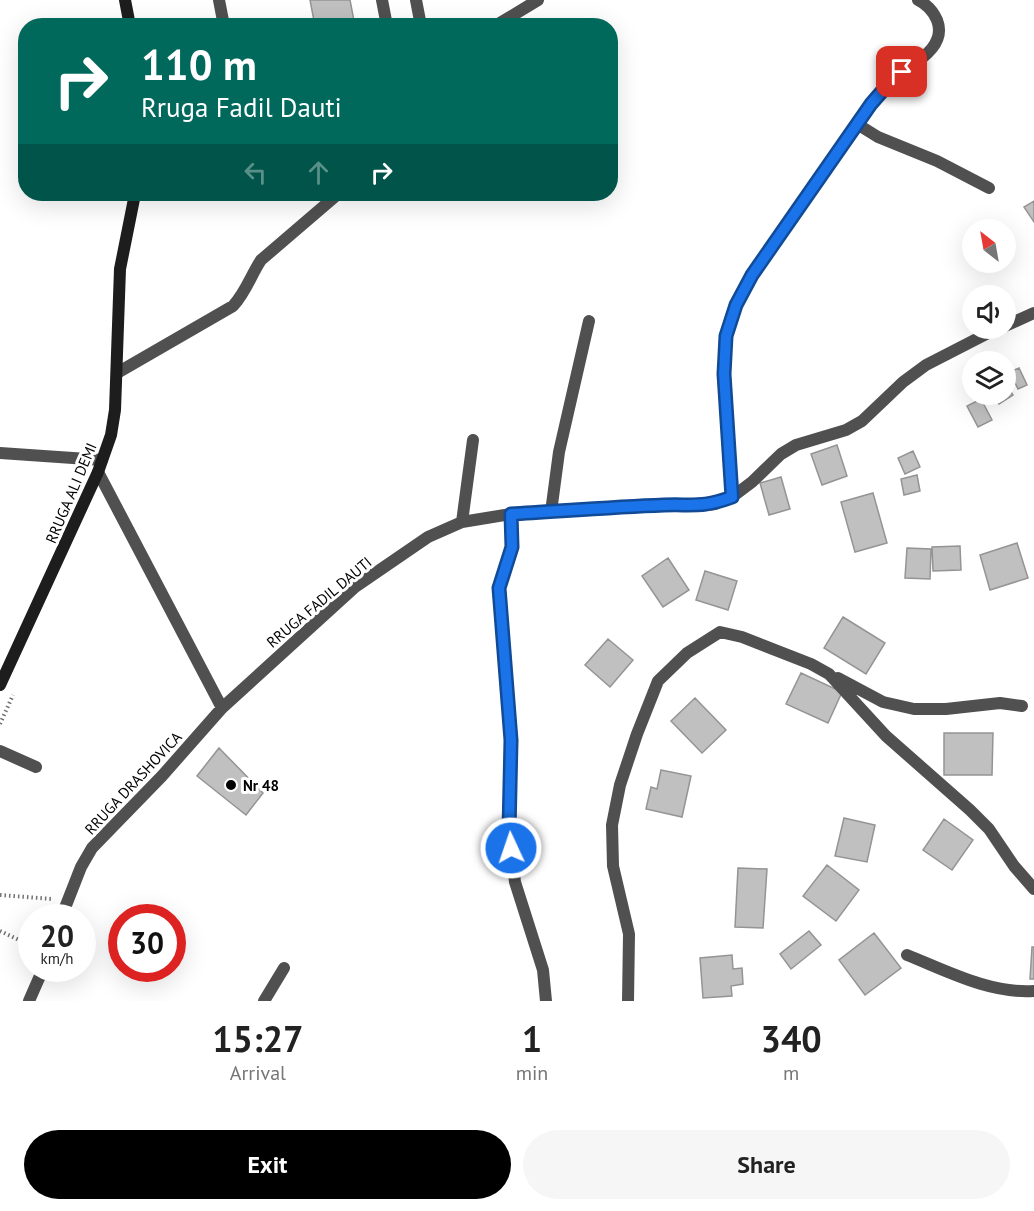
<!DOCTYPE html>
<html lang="en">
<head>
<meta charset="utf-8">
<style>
  :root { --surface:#fff; --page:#f6f6f6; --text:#222; --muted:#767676; --accent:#000 }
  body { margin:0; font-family:"PT Sans",sans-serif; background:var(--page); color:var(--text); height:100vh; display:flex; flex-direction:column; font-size:22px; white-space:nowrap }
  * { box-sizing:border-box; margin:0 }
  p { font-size:20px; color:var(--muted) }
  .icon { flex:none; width:33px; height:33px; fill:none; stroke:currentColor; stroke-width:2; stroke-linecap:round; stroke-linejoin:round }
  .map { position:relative; height:1001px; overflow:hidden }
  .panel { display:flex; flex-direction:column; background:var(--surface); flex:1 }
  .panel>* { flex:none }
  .hud { position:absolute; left:18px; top:18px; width:600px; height:183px; border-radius:24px; box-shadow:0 6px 24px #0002; background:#00695c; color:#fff; overflow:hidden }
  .needle { width:39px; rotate:329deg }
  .tools { position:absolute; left:962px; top:219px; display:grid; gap:12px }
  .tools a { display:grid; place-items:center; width:54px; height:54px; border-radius:50%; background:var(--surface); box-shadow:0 6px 24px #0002; font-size:30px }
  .speed { position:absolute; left:18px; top:904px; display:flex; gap:12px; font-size:30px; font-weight:700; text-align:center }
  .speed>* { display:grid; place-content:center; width:78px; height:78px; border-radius:50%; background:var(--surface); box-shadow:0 6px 24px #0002; line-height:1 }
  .speed small { font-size:15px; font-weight:400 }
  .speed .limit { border:9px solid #d22; background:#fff; color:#111 }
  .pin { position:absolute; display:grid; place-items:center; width:51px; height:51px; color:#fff; margin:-26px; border-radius:12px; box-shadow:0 3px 9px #0006 }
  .me { position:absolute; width:66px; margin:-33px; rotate:357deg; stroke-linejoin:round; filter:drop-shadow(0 0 4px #0008) }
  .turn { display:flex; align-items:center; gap:21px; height:126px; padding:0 24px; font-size:27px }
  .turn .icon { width:78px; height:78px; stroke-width:2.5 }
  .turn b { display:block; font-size:42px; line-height:51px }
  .lanes { display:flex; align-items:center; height:57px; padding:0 24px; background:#0003; justify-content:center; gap:30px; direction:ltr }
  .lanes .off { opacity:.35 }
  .eta { display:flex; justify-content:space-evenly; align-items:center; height:102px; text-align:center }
  .eta b { font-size:36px; font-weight:600; line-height:42px }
  .button { display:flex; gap:12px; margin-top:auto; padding:12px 24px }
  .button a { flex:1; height:69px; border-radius:36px; background:var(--accent); color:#fff; font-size:24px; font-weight:600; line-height:69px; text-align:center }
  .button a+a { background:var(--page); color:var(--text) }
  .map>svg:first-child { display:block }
  .building { fill:#c0c0c0; stroke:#949494; stroke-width:1.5 }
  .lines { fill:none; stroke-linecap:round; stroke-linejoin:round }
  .path { stroke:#727272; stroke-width:4; stroke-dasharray:1.5 3; stroke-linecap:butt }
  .service { stroke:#505050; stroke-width:12 }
  .minor { stroke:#505050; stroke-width:12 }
  .secondary { stroke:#1d1d1d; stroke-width:12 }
  .route-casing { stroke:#114b97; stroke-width:15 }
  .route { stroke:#1a73e8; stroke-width:10 }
  .poi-dot { fill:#000; stroke:#fff; stroke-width:2 }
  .labels { text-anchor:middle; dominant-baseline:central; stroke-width:6; stroke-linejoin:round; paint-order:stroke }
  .street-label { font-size:15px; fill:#000; stroke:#fff }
  .poi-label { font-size:15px; font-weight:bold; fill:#000; stroke:#fff; text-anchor:start }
</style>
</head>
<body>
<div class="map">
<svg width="1034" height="1001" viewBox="0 0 1034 1001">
  <rect width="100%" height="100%" fill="#fff"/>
  <path class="building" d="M310 0H350L355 26H315Z
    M1034 201V222L1024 207Z
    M1019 368 1027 385 1018 389 1010 372Z
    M1005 382 1013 395 999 404 993 394H1005Z
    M981 399 992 420 978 427 967 406Z
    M837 445 847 476 822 485 811 454Z
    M913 451 920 467 905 474 898 458Z
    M917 475 920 491 904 495 901 479Z
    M781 477 790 509 769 515 760 483Z
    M873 493 887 543 855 552 841 502Z
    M1017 543 1028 578 990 590 980 555Z
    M960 546 961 570 933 571 932 547Z
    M907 548 931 549 930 579 905 578Z
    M668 558 689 590 663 607 642 576Z
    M705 571 737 581 728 610 696 600Z
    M843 617 885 643 866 674 824 648Z
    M608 639 633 660 610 687 585 665Z
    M801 673 842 692 828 723 786 704Z
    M695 698 726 730 702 753 671 721Z
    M944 733H993L992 775H944Z
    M219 748 263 793 246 815 197 776Z
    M661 770 691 776 682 817 646 809 651 787 657 789Z
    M844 818 875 825 867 862 835 856Z
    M944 819 973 840 952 870 923 850Z
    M827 865 859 890 836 921 803 896Z
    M738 868 767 869 763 928 735 927Z
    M809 931 821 945 791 969 780 954Z
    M874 933 901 968 865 995 839 960Z
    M1032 947H1034V979H1030Z
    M732 955 733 969 742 968 743 984 731 986 732 996 703 998 700 958Z"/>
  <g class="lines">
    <path class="path" d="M0 724 13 695
      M0 895 52 899
      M0 931 32 946"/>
    <path class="service" d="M219 0 224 26
      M382 0 387 26
      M267 26V25
      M857 124 878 137 937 161 989 188
      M0 751 36 767
      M907 955C947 971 990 994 1034 991"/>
    <path class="minor" d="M416 0 421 26
      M495 26 538 0
      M1005 326 1034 313
      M117 373 233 306C246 292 251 275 261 260L338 194
      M0 453 102 460
      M98 472 222 708
      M732 497 724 374 726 336 736 305 752 275 871 104C878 96 885 86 894 79 912 64 948 48 937 20 933 11 926 4 918 0
      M551 512 559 452 589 321
      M511 514 512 547 499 588 511 740 509 831 515 882 543 970 546 1001
      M462 522 473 440
      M838 678 883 702 914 709H946L1000 703 1022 706
      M61 918 81 867 92 848 162 776 222 708 355 587 428 537 462 522 511 514 666 505 697 506 715 504 732 497 752 482 781 454 796 445 846 430 862 421 903 382 926 365 998 328
      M29 1001 43 969
      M264 1001 284 968
      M628 1001 629 934 613 866 612 825 620 785 637 734 658 681 687 653 720 632 742 637 811 664 829 674 886 736 970 810 989 829 1014 866 1034 889"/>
    <path class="secondary" d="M125 0 130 26
      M0 685 98 472 111 435 115 410 120 269 135 194"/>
  </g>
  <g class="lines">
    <defs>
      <path id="route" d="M511 848 509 831 511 740 499 588 512 547 511 514C562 511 613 507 664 505 693 504 703 508 732 497L724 374 726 336 736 305 752 275 871 104 891 81 902 72"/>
    </defs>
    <use href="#route" class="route-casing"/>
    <use href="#route" class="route"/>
  </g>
  <circle class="poi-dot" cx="231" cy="785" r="6"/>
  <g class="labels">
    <g class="street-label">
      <text transform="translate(71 493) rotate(-67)">RRUGA ALI DEMI</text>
      <text transform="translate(319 602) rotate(-40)">RRUGA FADIL DAUTI</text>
      <text transform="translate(133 783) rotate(-47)">RRUGA DRASHOVICA</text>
    </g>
    <g class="poi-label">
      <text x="243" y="785">Nr 48</text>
    </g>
  </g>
</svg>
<div class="tools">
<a><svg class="needle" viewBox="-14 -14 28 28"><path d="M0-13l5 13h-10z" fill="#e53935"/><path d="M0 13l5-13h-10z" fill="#767676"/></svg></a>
<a><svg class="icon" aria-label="sound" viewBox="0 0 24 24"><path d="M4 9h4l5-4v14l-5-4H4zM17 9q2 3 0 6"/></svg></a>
<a><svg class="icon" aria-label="layers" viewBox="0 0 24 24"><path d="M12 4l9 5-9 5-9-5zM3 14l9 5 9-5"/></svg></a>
</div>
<div class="speed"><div>20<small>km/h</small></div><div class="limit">30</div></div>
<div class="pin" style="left:902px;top:72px;background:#d93025"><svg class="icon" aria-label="arrive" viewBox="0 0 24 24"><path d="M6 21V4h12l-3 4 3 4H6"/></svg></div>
<svg class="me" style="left:511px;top:848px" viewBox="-20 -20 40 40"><circle r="17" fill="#1a73e8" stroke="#fff" stroke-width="3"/><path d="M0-11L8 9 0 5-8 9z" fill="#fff"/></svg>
<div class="hud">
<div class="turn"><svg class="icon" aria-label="right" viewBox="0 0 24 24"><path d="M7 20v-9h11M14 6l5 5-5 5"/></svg><div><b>110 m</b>Rruga Fadil Dauti</div></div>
<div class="lanes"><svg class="icon off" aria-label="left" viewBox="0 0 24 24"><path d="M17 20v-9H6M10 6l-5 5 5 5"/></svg><svg class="icon off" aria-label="ahead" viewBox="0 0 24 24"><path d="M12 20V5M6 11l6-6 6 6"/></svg><svg class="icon" aria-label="right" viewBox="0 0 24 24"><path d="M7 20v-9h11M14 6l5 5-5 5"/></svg></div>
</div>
</div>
<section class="panel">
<div class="eta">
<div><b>15:27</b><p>Arrival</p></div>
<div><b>1</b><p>min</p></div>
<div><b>340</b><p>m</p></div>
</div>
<div class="button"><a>Exit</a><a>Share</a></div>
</section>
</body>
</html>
